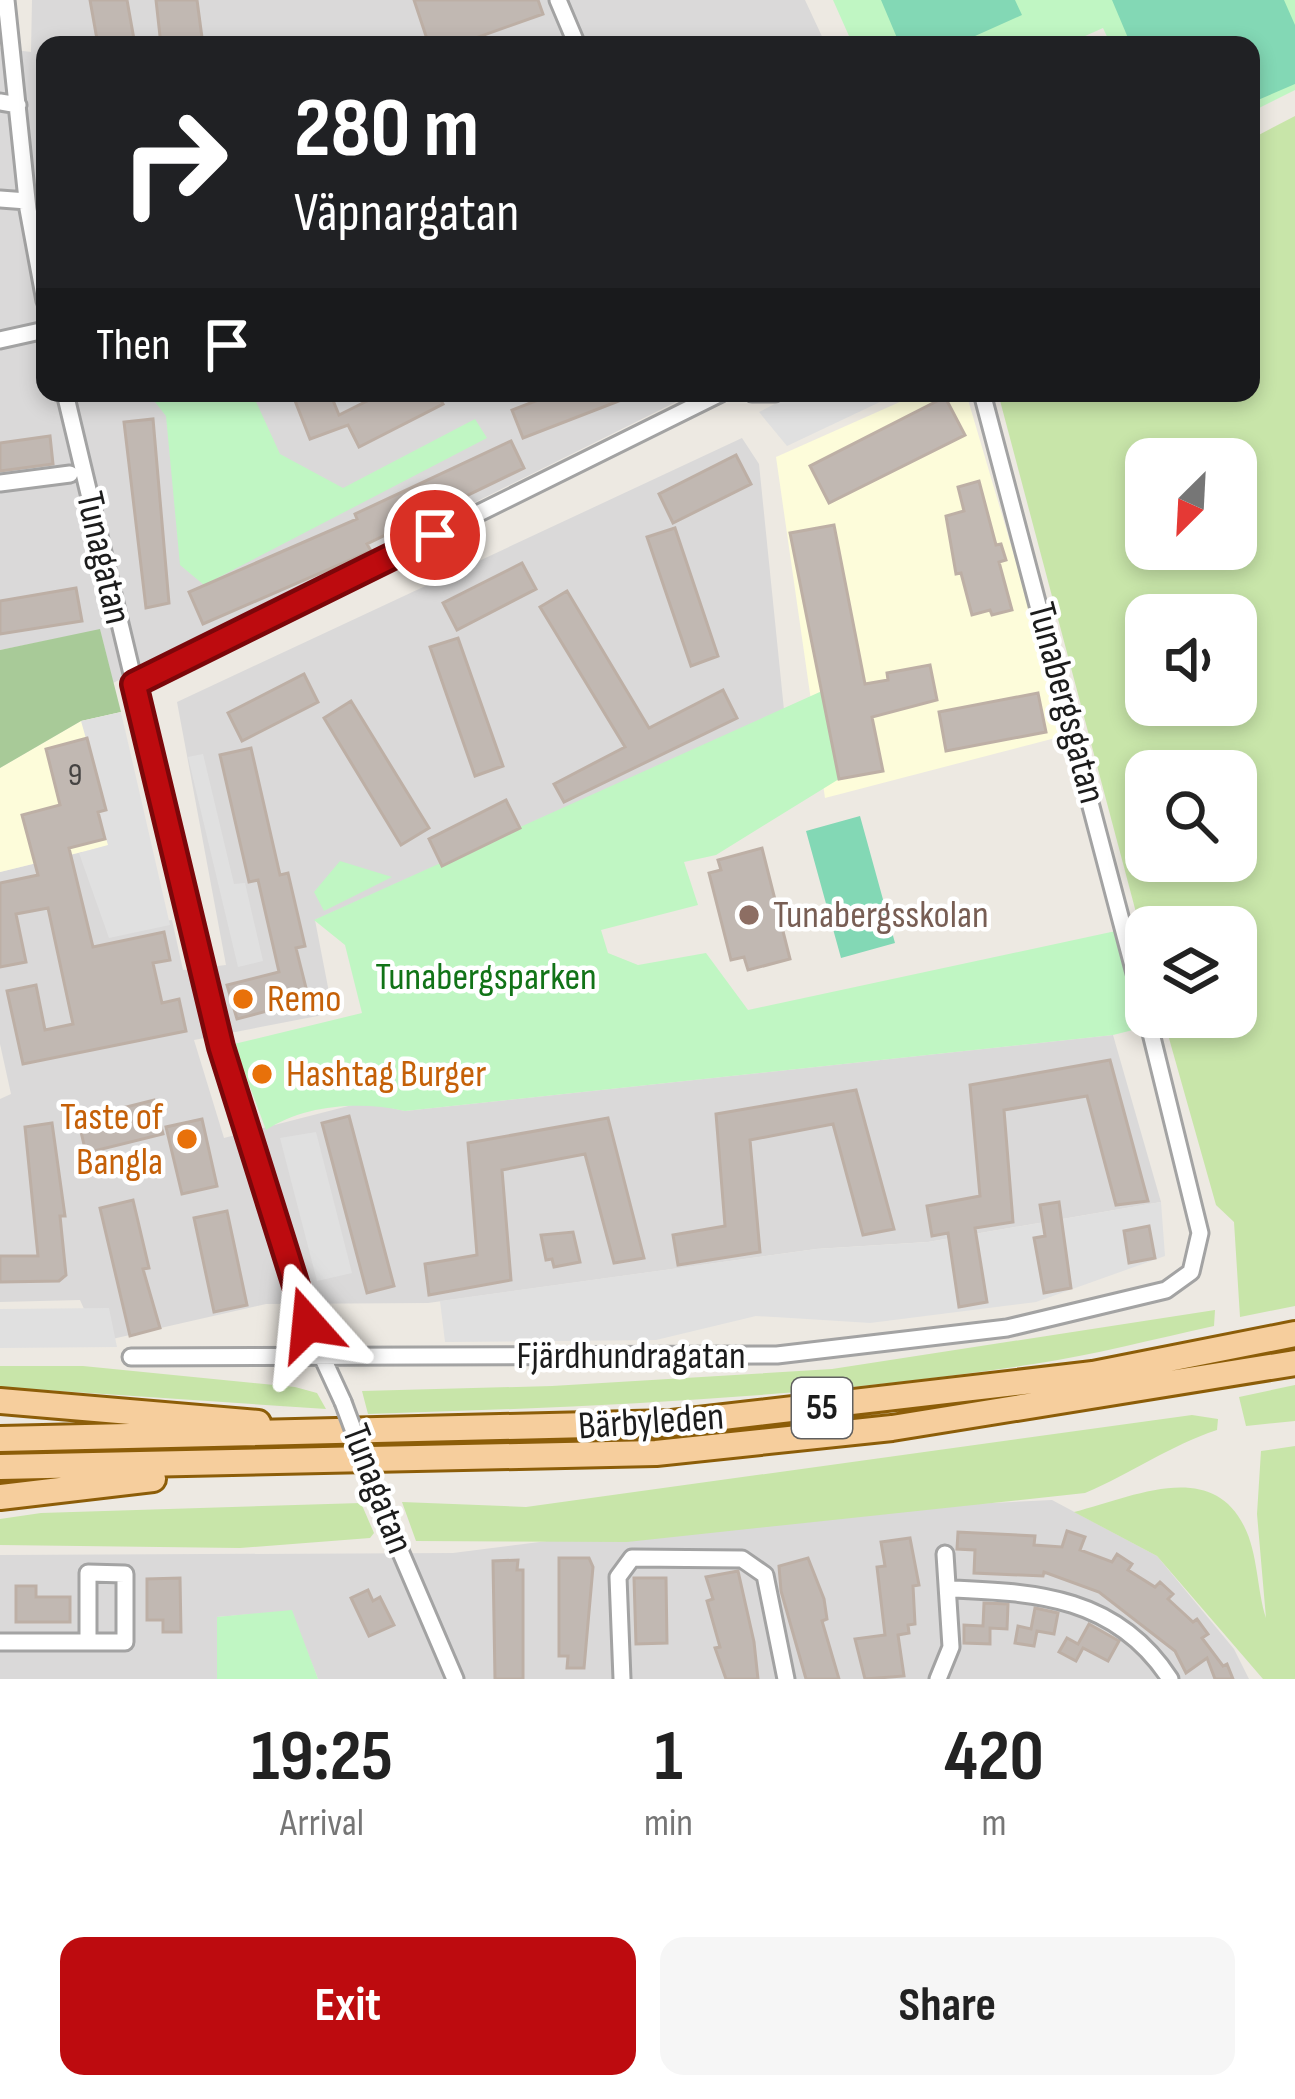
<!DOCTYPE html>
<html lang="en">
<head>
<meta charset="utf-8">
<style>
  :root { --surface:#fff; --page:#f6f6f6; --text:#222; --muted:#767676; --accent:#bd0b0f }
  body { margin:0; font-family:"Sofia Sans Condensed",sans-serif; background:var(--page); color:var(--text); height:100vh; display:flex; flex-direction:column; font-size:45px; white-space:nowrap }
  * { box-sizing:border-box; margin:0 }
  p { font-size:39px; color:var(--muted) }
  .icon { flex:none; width:66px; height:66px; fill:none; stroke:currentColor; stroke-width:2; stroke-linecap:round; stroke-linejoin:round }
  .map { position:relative; height:1679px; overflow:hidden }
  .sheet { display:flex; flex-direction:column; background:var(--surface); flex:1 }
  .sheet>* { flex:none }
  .top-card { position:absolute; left:36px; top:36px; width:1224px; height:366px; border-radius:24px; box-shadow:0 6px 18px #0003; background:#202124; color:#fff; overflow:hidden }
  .needle { width:78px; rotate:204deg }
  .buttons { position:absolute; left:1125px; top:438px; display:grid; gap:24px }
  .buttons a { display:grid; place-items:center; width:132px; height:132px; border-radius:24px; background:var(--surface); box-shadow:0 6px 18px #0003; font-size:60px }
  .pin { position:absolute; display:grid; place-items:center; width:102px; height:102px; color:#fff; margin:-51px; border:6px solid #fff; border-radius:50%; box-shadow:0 3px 12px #0007 }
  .me { position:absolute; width:132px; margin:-66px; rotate:342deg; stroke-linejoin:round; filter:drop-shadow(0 0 9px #0008) }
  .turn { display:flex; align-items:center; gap:42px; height:252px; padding:0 60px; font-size:54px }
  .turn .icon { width:156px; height:156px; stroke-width:2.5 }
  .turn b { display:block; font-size:84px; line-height:102px }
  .then { display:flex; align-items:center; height:114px; padding:0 60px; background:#0003; gap:24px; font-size:45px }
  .eta { display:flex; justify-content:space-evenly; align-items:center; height:204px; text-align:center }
  .eta b { font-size:72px; font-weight:700; line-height:84px }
  .action { display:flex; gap:24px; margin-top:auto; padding:24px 60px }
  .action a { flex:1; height:138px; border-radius:24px; background:var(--accent); color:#fff; font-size:48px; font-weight:700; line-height:138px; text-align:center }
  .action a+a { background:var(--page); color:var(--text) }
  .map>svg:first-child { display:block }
  .residential { fill:#dad9d9 }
  .education { fill:#fdfcda }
  .grass { fill:#c8e5a9; fill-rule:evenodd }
  .forest { fill:#a8ca98 }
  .park { fill:#c0f6c3 }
  .pitch { fill:#83d8b5 }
  .parking { fill:#e0e0e0 }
  .building { fill:#c1b8b2; stroke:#bdafa5; stroke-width:3 }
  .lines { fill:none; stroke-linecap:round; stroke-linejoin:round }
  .minor-casing { stroke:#a3a3a3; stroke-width:21 }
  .primary-casing { stroke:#8c5d08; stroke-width:30 }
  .minor { stroke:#fff; stroke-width:15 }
  .primary { stroke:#f6ce9d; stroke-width:24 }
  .minor-bridge-casing { stroke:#a3a3a3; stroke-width:21; stroke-linecap:butt }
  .minor-bridge { stroke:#fff; stroke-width:15 }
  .route-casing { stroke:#7b070a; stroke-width:30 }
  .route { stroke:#bd0b0f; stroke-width:21 }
  .education-dot { fill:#8d6e63; stroke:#fff; stroke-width:4.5 }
  .food-dot { fill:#e8710a; stroke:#fff; stroke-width:4.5 }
  .labels { text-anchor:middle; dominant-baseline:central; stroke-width:9; stroke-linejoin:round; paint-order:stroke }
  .number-label { font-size:33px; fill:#454342 }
  .shield { fill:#fff; stroke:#606060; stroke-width:3 }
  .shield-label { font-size:36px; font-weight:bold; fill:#1c1c1c }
  .street-label { font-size:39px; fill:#1c1c1c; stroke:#fff }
  .education-label { font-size:39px; fill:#785e54; stroke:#fff; text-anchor:start }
  .park-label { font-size:39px; fill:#117317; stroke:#fff }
  .food-label { font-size:39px; fill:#c56008; stroke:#fff; text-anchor:start }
</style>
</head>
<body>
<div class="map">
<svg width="1295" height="1679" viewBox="0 0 1295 1679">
  <rect width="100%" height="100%" fill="#ede9e2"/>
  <path class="residential" d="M32 0H805L826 45H45V393H694L113 683 100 630 0 650V48L31 52Z
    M742 438 759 464 784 710 315 920 333 1013 194 1040 224 1138 364 1102 405 1111 1113 1035 1161 1202 928 1242 816 1249 428 1303 266 1304 99 1342 80 1300 0 1302V1099L11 1094 0 1044V872L82 852 108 928 172 920 183 970 226 965 177 702Z
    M911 1495 950 1505 1052 1500 1157 1556 1234 1649 1249 1679H318L291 1611 217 1617V1679H0V1555L453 1553Z"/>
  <path class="education" d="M920 393H966L1067 735 825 798 776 457Z
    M121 712 147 836 0 872V768L81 721Z"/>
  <path class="grass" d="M1295 116V1306L1240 1317 1234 1222 1216 1205 1163 1017H1236V927H1146V950L998 393H1251V139ZM1236 459V549H1146V459ZM1146 615H1236V705H1146ZM1236 771V861H1146V771Z
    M1215 1310 1214 1326C1154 1339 1094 1355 1034 1364 814 1398 591 1407 368 1414L362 1391 552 1386 832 1369Z
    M0 1366H83L295 1387 317 1393 326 1409 0 1387Z
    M1295 1385V1421L1246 1426 1239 1397Z
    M1192 1415 1218 1419 1217 1430C1169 1446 1132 1473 1085 1493L627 1542 416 1541 402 1502 526 1507Z
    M1295 1446V1679H1263L1157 1556 1074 1512C1131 1498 1210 1458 1244 1526 1258 1553 1257 1591 1266 1618L1257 1514 1261 1451Z
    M361 1503 374 1533 370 1538 240 1548 0 1545V1519L41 1513Z"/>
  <path class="forest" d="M100 629 121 712 81 721 0 768V650Z"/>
  <path class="park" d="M833 0H1295V90L1251 112V45H1111L1103 28 1065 45H853Z
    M148 393H252L280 454 343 488 475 419 487 438 204 585 180 565 166 416Z
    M822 691 839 779 716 855 684 862 698 905 601 930 608 953 638 965 706 953 748 1010 1125 929 1149 1026 1113 1035 405 1111C361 1101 306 1104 266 1130L234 1044 362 1013 345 945 314 920Z
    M340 861 392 877 324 911 314 892Z
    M292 1610 318 1679H217V1617Z"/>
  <path class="pitch" d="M881 0H1015L1022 15 955 45H900Z
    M1112 0H1284L1295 25V84L1251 103V45H1131Z
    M860 816 895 943 841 958 806 831Z"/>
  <path class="parking" d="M796 393H899L787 446 759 412Z
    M121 712 170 925 109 938 79 853 108 845 98 812 106 809 81 721Z
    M203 754 234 884 245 883 263 961 238 967 188 757Z
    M316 1132 352 1273 317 1281 280 1138Z
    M1161 1202 1165 1256 1036 1302 870 1323 756 1316 656 1340 445 1342 440 1301 816 1249 928 1242Z
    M109 1308 117 1347 0 1348V1309Z"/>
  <path class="building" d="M90 0H127L135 45H98Z
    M156 0H197L203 45H161Z
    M414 0H538L543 14 456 45H429Z
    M292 393H330L339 415 383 393H437L443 404 359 447 348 425 310 439Z
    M556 393H637V394L523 438 512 410Z
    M945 397 965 435 829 503 810 466Z
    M153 419 169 603 146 608 124 422Z
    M50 436 53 464 0 471V443Z
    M511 441 524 468 367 544 371 551 203 624 189 592 357 519 355 514Z
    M736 455 751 484 673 523 659 494Z
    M979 481 996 545 1001 544 1006 560 999 562 1012 610 992 615 990 610 972 615 961 573 956 574 946 516 964 511 958 487Z
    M834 525 865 684 888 680 887 673 930 665 937 700 872 717 883 771 839 779 790 533Z
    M675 528 718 656 691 666 647 537Z
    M522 563 536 589 457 630 443 603Z
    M76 588 82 621 0 634V601Z
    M567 591 649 728 723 690 737 718 564 802 554 784 625 747 540 607Z
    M458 638 503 766 475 776 430 647Z
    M304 674 318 702 242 741 228 713Z
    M1038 693 1046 732 946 751 939 712Z
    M351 701 429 828 401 845 324 718Z
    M87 738 106 810 98 812 105 839 69 848 93 947 164 932 170 960 153 963 162 1003 179 999 186 1031 23 1064 7 991 36 985 45 1030 73 1024 48 908 16 914 26 962 0 967V883L38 875 22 815 60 805 46 749Z
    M251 748 280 875 288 873 305 946 296 948 309 1000 237 1019 227 985 279 972 258 880 249 882 220 755Z
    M506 800 520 828 442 866 429 839Z
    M762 848 790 959 748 970 744 957 731 960 709 873 721 870 718 860Z
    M1110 1060 1148 1201 1116 1205 1087 1096 1004 1110 1013 1222 975 1228 987 1302 959 1307 948 1233 932 1236 927 1206 980 1196 970 1085Z
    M856 1090 894 1229 863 1235 833 1124 750 1140 760 1252 678 1265 673 1235 725 1226 716 1114Z
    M154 1100 163 1134 86 1153 78 1119Z
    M349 1116 394 1286 367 1293 322 1123Z
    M608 1118 644 1258 614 1263 585 1154 502 1170 511 1280 429 1295 425 1264 477 1255 468 1143Z
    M202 1119 217 1186 182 1194 166 1127Z
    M52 1123 65 1216H60L66 1275 59 1281 0 1282V1256H38L25 1127Z
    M133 1200 149 1268 143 1269 160 1328 130 1336 100 1208Z
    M1059 1202 1071 1288 1044 1293 1034 1238 1045 1236 1040 1205Z
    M227 1211 247 1305 214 1312 194 1218Z
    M1149 1226 1155 1258 1129 1263 1124 1231Z
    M573 1232 580 1262 554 1267 552 1259 546 1260 541 1235Z
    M1067 1531 1085 1537 1080 1550 1112 1562 1117 1554 1132 1564 1128 1570 1155 1587 1160 1582 1173 1594 1168 1599 1193 1622 1197 1619 1208 1634 1202 1638 1223 1666 1227 1664 1233 1679H1215L1207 1658 1186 1673 1175 1651 1099 1592 1044 1572 1043 1576 974 1573 975 1550 957 1549 958 1532 1035 1536 1034 1545 1062 1547Z
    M910 1538 919 1585 913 1586 915 1624 908 1625 909 1633 898 1635 904 1676 865 1679 855 1639 885 1635 877 1567 885 1566 881 1542Z
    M559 1558H589L593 1567 584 1668H567L568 1656H559Z
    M808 1558 824 1599 827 1619 822 1621 839 1679H806L781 1591 779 1566Z
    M518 1560 517 1570H523V1679H495L493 1561Z
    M738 1571 754 1642 758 1679H726L715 1648 720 1647 707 1601 713 1599 706 1577Z
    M180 1578 181 1632H163V1620H147V1579Z
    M634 1578H666L667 1643 636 1644Z
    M16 1586H36V1597H70V1622H16Z
    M368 1590 373 1601 380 1597 394 1625 369 1636 351 1598Z
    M984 1603 1008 1604 1007 1629 990 1628V1644L964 1643V1625L983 1626Z
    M1035 1608 1058 1613 1054 1634 1037 1631 1034 1646 1015 1643 1018 1626 1031 1629Z
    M1089 1624 1119 1641 1108 1661 1083 1648 1076 1661 1059 1652 1067 1638 1078 1644Z"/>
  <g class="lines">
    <defs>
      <path id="minor" d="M6 0 28 209 45 301
        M558 0 577 45
        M0 102 18 105
        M0 199 27 201
        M0 340 45 330
        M65 393 221 1047 307 1324 343 1402
        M752 393H775
        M982 393 1146 1015
        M0 483 70 474
        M134 684 721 393
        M131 1357 777 1355 1007 1328 1166 1290 1191 1272 1200 1233 1147 1017
        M386 1518 455 1679
        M949 1589C1037 1592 1117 1597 1170 1679
        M0 1642H125V1574L88 1573V1642
        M622 1679 618 1577 632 1558 742 1559 765 1575 786 1679
        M938 1679 951 1647 945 1554"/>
      <path id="primary" d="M0 1401 258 1423
        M0 1439 672 1423 1093 1374 1295 1334
        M0 1467 656 1453 892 1428 1295 1363
        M0 1497 153 1479"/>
    </defs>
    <use href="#minor" class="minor-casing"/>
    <use href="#primary" class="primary-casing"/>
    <use href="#minor" class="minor"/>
    <use href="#primary" class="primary"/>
    <defs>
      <path id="minor-bridge" d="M343 1402 386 1518"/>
    </defs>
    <use href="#minor-bridge" class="minor-bridge-casing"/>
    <use href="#minor-bridge" class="minor-bridge"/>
  </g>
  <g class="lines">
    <defs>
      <path id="route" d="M308 1324 221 1047 134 684 435 535"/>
    </defs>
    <use href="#route" class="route-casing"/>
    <use href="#route" class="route"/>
  </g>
  <circle class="education-dot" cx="749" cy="915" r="12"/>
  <g class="food-dot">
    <circle cx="243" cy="999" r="12"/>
    <circle cx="262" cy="1074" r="12"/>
    <circle cx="187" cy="1139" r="12"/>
  </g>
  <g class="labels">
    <g class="number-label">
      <text x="75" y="775">9</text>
    </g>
    <rect class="shield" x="792" y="1378" width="60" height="60" rx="9"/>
    <g class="shield-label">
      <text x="822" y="1408">55</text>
    </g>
    <g class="street-label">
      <text transform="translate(103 558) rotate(77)">Tunagatan</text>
      <text transform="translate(1066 703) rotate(75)">Tunabergsgatan</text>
      <text x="631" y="1356">Fjärdhundragatan</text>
      <text transform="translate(651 1422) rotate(-4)">Bärbyleden</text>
      <text transform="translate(377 1489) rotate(69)">Tunagatan</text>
    </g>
    <g class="education-label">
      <text x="773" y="915">Tunabergsskolan</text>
    </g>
    <g class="park-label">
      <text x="486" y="977">Tunabergsparken</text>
    </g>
    <g class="food-label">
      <text x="267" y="999">Remo</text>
      <text x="286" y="1074">Hashtag Burger</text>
      <text x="163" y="1117" text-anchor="end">Taste of<tspan x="163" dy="45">Bangla</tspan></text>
    </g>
  </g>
</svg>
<div class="buttons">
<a><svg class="needle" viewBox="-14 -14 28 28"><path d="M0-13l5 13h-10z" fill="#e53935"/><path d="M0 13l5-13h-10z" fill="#767676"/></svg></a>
<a><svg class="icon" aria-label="sound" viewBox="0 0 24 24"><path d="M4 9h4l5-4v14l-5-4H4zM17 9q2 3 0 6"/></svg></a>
<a><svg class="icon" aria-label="search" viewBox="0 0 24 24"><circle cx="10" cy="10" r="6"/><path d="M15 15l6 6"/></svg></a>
<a><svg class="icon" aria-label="layers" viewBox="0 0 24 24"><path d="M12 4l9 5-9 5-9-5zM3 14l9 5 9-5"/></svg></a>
</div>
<div class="pin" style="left:435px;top:535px;background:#d93025"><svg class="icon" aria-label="arrive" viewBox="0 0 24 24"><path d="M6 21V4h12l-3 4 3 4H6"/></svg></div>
<svg class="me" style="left:308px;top:1324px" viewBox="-20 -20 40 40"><path d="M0-17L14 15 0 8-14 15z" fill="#bd0b0f" stroke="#fff" stroke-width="4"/></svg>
<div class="top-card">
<div class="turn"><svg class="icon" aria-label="right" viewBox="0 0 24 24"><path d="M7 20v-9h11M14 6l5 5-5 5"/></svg><div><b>280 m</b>Väpnargatan</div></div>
<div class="then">Then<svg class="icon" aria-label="arrive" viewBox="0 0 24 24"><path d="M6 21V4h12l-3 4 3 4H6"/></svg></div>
</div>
</div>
<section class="sheet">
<div class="eta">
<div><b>19:25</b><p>Arrival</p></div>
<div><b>1</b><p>min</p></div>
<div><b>420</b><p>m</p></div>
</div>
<div class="action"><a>Exit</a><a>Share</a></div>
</section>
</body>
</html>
